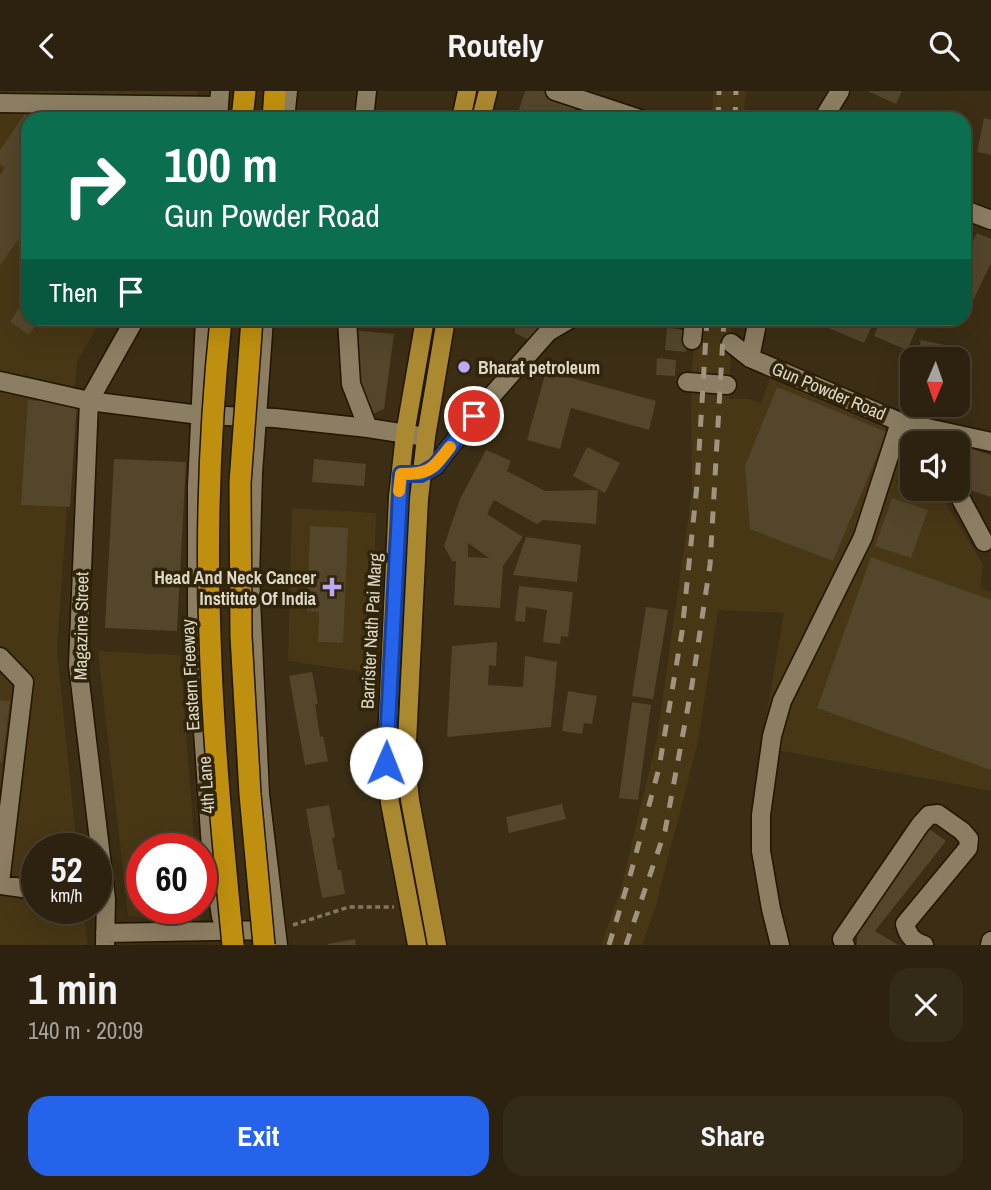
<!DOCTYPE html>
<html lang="en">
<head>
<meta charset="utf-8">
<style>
  :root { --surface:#2c220f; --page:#342a18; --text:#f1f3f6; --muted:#a6a49e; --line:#483f2f; --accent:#2563eb }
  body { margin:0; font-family:"Archivo Narrow",sans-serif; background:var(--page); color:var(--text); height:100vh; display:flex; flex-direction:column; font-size:26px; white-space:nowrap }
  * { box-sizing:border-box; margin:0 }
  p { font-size:23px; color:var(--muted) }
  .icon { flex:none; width:38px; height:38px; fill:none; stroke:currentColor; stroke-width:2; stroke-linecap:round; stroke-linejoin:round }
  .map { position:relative; height:854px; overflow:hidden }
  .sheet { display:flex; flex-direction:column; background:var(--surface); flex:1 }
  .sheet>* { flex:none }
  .top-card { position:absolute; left:21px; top:21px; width:950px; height:214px; border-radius:21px; box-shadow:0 7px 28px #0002,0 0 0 2px var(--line); background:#0b6e4f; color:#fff; overflow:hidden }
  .needle { width:46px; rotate:182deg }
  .buttons { position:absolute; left:900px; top:256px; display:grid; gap:14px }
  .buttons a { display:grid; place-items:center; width:70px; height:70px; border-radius:14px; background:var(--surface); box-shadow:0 7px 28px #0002,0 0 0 2px var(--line); font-size:35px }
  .speed { position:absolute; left:21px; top:742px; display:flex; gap:14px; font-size:35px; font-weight:700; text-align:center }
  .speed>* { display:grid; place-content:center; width:91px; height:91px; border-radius:50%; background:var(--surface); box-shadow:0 7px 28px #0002,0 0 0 2px var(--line); line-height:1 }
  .speed small { font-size:18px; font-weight:400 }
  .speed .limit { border:10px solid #d22; background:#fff; color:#111 }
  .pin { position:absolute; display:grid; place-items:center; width:60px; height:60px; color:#fff; margin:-30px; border:4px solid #fff; border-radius:50%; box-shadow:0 2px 7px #0007 }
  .me { position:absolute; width:77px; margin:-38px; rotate:1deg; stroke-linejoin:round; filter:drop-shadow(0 0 5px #0008) }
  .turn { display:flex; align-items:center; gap:24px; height:147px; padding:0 28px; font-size:32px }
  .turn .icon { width:91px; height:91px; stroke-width:2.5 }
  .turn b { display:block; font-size:49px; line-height:60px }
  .then { display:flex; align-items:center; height:66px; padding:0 28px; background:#0003; gap:14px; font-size:26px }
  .round { display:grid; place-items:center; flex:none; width:74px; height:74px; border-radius:21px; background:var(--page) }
  .head { display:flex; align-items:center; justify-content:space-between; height:119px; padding:0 28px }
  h1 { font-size:42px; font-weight:800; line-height:52px }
  .button { display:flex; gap:14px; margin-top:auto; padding:14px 28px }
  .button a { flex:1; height:80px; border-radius:21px; background:var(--accent); color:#fff; font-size:28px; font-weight:800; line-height:80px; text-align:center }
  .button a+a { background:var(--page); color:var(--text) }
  header { display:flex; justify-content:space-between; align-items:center; height:91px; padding:0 28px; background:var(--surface); font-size:32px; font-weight:800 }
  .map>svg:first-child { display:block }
  .built { fill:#473715 }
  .building { fill:#53462b; fill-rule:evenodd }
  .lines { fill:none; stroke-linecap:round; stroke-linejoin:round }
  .minor-casing { stroke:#221600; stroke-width:21 }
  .major-casing { stroke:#221600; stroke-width:21 }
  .highway-casing { stroke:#221600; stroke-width:24 }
  .path { stroke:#827762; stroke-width:3.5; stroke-dasharray:5 3.5; stroke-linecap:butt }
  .minor { stroke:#8c7e62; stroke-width:18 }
  .major { stroke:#ab8930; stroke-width:18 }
  .highway { stroke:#bf900f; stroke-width:21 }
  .rail { stroke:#9e9480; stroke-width:5; stroke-dasharray:12 12; stroke-linecap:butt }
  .highway-bridge-casing { stroke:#221600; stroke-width:24; stroke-linecap:butt }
  .highway-bridge { stroke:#bf900f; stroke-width:21 }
  .route-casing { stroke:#184099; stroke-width:18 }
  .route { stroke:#2563eb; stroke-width:12 }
  .slow { stroke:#f59e0b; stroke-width:12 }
  .poi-dot { fill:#bcaaf6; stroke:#30240a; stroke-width:2.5 }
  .labels { text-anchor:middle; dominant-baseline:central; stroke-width:7; stroke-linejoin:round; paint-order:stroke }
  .poi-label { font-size:18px; font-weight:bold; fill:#dfd8c8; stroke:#30240a; text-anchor:start }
  .street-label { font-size:18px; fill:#dfd8c8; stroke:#30240a }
</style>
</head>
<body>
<header><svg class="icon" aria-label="back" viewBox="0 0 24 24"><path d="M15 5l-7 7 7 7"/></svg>Routely<svg class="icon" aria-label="search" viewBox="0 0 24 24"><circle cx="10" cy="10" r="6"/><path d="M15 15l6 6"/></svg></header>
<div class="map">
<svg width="991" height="854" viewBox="0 0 991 854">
  <rect width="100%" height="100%" fill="#3b2e14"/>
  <path class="built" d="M0 0H198L195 28H28V228H102L77 270 57 558 77 758H37V817H84L87 854H0Z
    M713 0H746L743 28H712Z
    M696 228H732L729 308H749L761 312 771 284 913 341 896 392 941 405 983 473 980 497 991 501V700L761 656 784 522 718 519 698 651 655 818 642 854H601L621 797 657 647 692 401 691 293Z
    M292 417 376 422 371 582 288 570Z
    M98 560 180 564 195 758H142V817H199L201 833 128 825Z"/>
  <path class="building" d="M525 0H543L577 12 572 28H516Z
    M868 0H902L896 13Z
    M25 23 32 28H28V135L0 174V84L5 77 0 73V59Z
    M984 27 991 29V64L977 61Z
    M977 142 991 148V172L964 228V168Z
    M28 203V228H40L29 244 10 231Z
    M514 228H548L529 249 515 242Z
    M827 228H875L864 252 824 235Z
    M881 228H921L907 259 874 245Z
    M667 237 688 239 686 261 665 259Z
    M351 239 394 243 384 318 370 324 359 295Z
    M921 249 963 258 958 277 957 268H917Z
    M657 267 676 269 675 285 656 284Z
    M546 280 656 310 649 339 571 317 560 358 527 349Z
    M777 296 887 341 833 470 750 438 745 375Z
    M28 309 77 312 70 416 21 414Z
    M587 356 620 372 605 402 573 385Z
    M957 356H965L991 364V406L967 398 959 391 957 383Z
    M486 359 511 370 507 380 545 400 598 399 596 433 543 429 537 433 494 409 487 423 523 446 503 475 500 517 454 514 456 470H452L444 455 460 408ZM468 452 489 467 468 466Z
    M114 368 186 371 177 540 105 537Z
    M314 368 366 373 364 395 312 391Z
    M892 407 928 419 911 467 875 455Z
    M310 435 348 437 343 552 318 551 319 521 307 520Z
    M526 446 581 454 577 491 513 484Z
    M871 466 991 509V679L817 617Z
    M519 495 573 501 568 546 561 545 560 553 543 551 547 519 526 516 525 531 515 530Z
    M646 516 668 519 653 608 632 605Z
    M497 551 496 575 489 574 488 594 523 596 525 565 557 571 551 636 447 646 452 555Z
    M312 581 318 613H315L320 646 323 645 328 670 305 674 289 585Z
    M568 600 597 605 592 633 584 632 582 643 562 640Z
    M0 609 10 610 2 671H0Z
    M632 611 651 614 638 709 619 707Z
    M562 713 566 728 509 742 506 726Z
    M329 714 335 746 332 747 338 779H341L345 803 322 807 306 718Z
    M924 734 946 750 875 840 898 854H857V843L861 835Z
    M355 848 356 854H328V853Z"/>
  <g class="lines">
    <defs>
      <path id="minor" d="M555 0 640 28
        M0 12 219 15
        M218 28 220 0
        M285 28 288 0
        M364 28 367 0
        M823 28 840 0
        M970 121 991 129
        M205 228 197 395V552L211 757 221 826
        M264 228 253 382 250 487 260 703 278 854
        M347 228 351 293 368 337
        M683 228 694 230 692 249
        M731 252 750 267 900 331 991 351
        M750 267 758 228
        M0 290 89 310 200 324 275 327 368 337 426 346
        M687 291 727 294
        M401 383H421L435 375 474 325 548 241 570 228
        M955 397 984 451
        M0 566 24 591 0 792
        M0 794 37 799
        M105 842 273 839
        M105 854 106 808 78 574 89 310 135 228
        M780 854 771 818 761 760V724L772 645 782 610 863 446 900 331
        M845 854 842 848 920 734 929 724 938 723 962 740 969 748 968 757 905 833C908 845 913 850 924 854
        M990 854 991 850"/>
      <path id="major" d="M461 28 467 0
        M481 28 488 0
        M417 854 390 712 386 672 398 406 405 343 425 228
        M437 854 410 709 406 672 419 408 426 346 446 228"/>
      <path id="highway" d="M242 28 245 0
        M273 28 275 0"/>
    </defs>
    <use href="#minor" class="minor-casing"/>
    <use href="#major" class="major-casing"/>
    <use href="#highway" class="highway-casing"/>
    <path class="path" d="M293 834 349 816H394"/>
    <use href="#minor" class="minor"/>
    <use href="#major" class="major"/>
    <use href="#highway" class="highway"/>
    <path class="rail" d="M718 28 719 0
      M735 28 736 0
      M609 854 630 785 659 677 682 541 697 394 707 228
      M626 854 665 740 692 594 710 474 724 228"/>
    <defs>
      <path id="highway-bridge" d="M221 228C210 333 206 440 210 546 213 649 223 752 233 854
        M252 228 240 392 241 545 250 703 264 854"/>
    </defs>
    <use href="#highway-bridge" class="highway-bridge-casing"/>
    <use href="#highway-bridge" class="highway-bridge"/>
  </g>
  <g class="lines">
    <defs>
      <path id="route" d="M386 672 401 383H421L435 375 474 325"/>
    </defs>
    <use href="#route" class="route-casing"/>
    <use href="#route" class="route"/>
    <path class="slow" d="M399 400 401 383C430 383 432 379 450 356"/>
  </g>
  <g class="poi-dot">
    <circle cx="464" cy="276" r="7"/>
    <path d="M328.5 485.5h7v7h7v7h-7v7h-7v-7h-7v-7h7z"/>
  </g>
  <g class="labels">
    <g class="poi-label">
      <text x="478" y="276">Bharat petroleum</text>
      <text x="316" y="486" text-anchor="end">Head And Neck Cancer<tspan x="316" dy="21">Institute Of India</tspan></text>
    </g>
    <g class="street-label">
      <text transform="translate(829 300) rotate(23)">Gun Powder Road</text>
      <text transform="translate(81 535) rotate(-89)">Magazine Street</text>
      <text transform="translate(371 540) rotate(-87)">Barrister Nath Pai Marg</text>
      <text transform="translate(190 584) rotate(-93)">Eastern Freeway</text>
      <text transform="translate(206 694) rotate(-94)">4th Lane</text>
    </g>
  </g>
</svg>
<div class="buttons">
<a><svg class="needle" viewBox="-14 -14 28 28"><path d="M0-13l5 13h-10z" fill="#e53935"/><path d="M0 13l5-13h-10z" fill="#a6a49e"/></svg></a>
<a><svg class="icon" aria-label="sound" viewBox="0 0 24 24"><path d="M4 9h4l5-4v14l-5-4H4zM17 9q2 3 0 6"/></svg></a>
</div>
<div class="speed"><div>52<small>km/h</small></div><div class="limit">60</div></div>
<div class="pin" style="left:474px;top:325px;background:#d93025"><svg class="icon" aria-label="arrive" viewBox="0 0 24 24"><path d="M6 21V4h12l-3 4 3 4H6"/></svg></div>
<svg class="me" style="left:386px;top:672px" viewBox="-20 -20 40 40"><circle r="19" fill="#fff"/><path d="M0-13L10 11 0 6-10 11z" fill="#2563eb"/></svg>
<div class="top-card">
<div class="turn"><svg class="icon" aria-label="right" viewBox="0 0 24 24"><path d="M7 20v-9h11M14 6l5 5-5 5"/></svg><div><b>100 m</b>Gun Powder Road</div></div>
<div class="then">Then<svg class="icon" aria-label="arrive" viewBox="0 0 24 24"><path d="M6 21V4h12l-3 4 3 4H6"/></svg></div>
</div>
</div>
<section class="sheet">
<div class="head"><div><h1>1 min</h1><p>140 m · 20:09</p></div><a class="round"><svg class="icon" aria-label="close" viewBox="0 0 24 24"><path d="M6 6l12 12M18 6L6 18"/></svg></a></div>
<div class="button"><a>Exit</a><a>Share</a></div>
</section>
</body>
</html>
